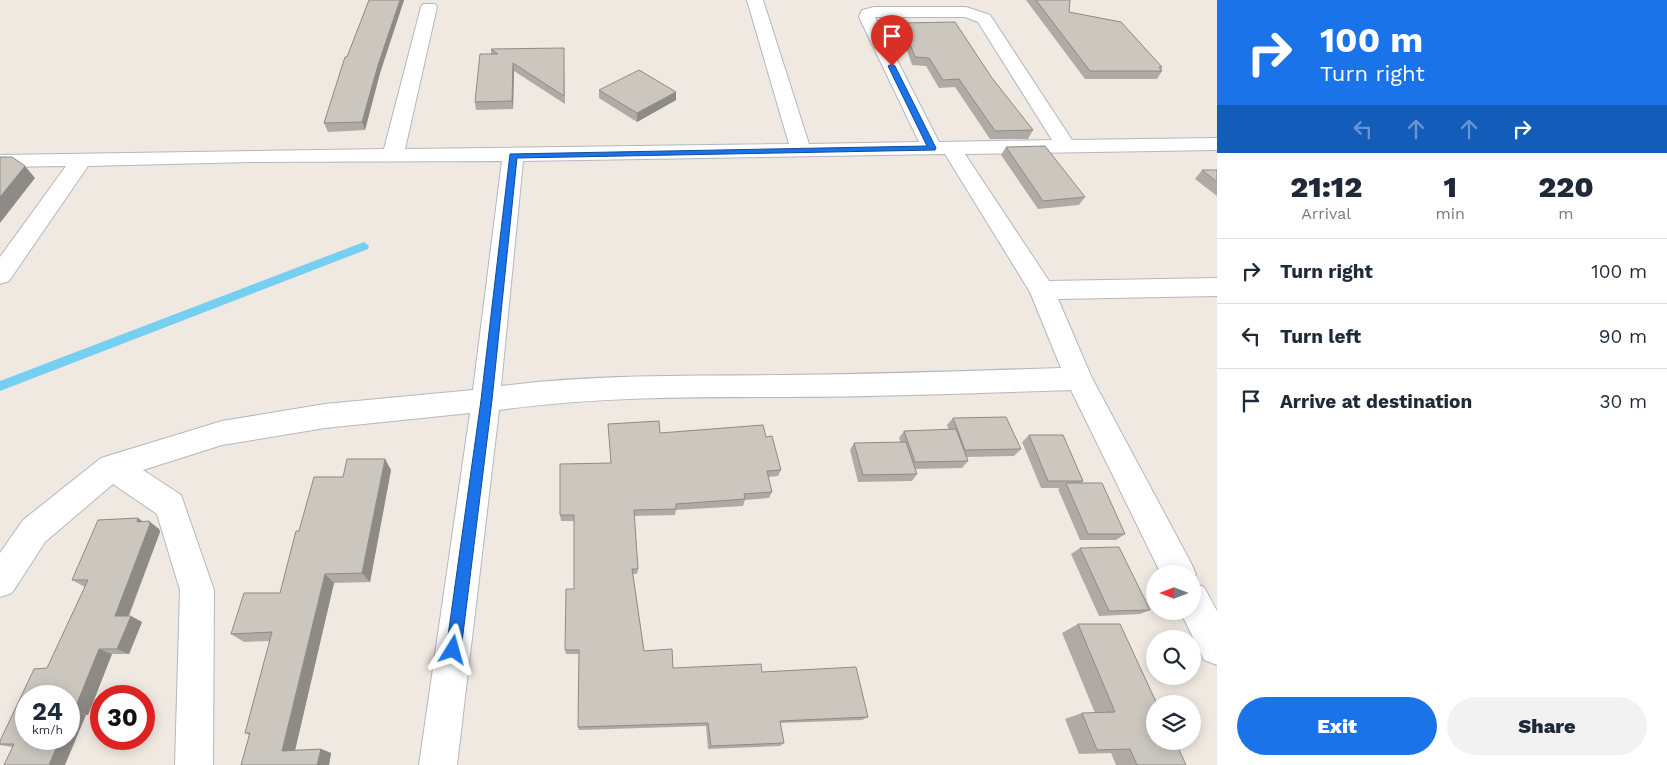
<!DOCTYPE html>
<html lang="en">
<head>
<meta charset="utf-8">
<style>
  :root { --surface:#fff; --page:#f2f2f3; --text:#1f2937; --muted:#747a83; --line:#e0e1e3; --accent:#1a73e8 }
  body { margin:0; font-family:"Work Sans",sans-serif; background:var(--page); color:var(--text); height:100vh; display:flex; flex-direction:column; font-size:19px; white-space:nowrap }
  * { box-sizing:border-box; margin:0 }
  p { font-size:16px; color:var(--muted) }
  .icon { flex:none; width:28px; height:28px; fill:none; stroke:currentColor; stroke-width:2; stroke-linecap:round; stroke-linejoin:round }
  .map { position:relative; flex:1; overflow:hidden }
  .side { display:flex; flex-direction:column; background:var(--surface); width:450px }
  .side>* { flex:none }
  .hud { background:#1a73e8; color:#fff; overflow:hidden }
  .needle { width:32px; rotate:270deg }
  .tools { position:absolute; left:1146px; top:565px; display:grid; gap:10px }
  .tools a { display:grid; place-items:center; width:55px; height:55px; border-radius:50%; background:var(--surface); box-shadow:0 2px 12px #0003; font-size:25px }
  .speed { position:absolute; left:15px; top:685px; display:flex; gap:10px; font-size:25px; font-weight:700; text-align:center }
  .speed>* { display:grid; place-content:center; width:65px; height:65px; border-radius:50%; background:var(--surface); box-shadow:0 2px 12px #0003; line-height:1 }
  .speed small { font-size:12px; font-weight:400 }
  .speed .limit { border:8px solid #d22; background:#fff; color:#111 }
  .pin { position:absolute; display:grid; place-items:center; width:42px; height:42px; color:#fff; margin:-51px -21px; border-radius:50% 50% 50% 0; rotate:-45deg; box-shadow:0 0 5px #0007 }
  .pin .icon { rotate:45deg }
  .me { position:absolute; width:55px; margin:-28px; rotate:8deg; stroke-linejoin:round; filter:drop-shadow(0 0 4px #0008) }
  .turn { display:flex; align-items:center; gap:18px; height:105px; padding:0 20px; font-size:22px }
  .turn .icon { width:65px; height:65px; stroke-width:2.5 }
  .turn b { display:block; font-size:35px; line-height:42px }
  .lanes { display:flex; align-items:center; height:48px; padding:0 20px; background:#0003; justify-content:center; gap:25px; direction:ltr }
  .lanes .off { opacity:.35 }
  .eta { display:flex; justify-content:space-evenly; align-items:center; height:85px; text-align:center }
  .eta b { font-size:30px; font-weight:800; line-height:35px }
  .cta { display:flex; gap:10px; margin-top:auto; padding:10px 20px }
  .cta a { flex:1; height:58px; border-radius:30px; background:var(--accent); color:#fff; font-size:20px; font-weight:800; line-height:58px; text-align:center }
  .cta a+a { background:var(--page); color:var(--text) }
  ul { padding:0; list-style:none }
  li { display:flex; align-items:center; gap:15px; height:65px; padding:0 20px; border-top:1px solid var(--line) }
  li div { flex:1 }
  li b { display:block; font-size:19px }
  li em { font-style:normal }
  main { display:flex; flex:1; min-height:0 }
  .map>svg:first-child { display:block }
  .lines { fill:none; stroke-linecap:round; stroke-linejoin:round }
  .stream { fill:#75cff0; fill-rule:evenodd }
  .minor-casing { stroke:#b4b7c1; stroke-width:2 }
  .minor { fill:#fff; fill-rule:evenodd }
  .wall { fill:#afaba4 }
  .shaded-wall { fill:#8e8b86 }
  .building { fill:#cbc7bf; stroke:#8e8b86 }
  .route { fill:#1a73e8; stroke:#114b97 }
</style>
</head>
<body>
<main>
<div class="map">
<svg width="1217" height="765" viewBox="0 0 1217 765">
  <rect width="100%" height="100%" fill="#efe9e1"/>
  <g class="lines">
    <path class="stream" d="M364 242 369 246 368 249 0 391V381Z"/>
    <defs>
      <path id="minor" d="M747 0H763L809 144 919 142 859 17 862 10 874 7H966L990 15 1072 140 1217 138V150L965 154 1049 281 1217 278V296L1058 299 1092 378 1191 563 1196 574 1192 581V574H1161L1071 390C975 393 879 397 783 397 688 397 593 397 499 410L457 765H419L470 413 325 428 222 445 143 470 181 495 214 590 213 765H175L180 590 157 514 113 484 45 542 12 593 0 597V553L23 520 101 458 222 421 325 404 473 390 502 161 250 162 88 166 9 281 0 284V257L66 166 0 167V155L384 149 421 7 423 4H435L437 7 405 149 789 144ZM875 17H965L978 22 1052 140 939 142ZM945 154 1030 292 1061 368C969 371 877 374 785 375 690 376 595 374 501 386L523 161Z
        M1192 582 1204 587 1217 611V665L1204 660 1180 611H1192Z"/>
    </defs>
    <use href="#minor" class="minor-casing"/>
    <use href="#minor" class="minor"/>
  </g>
  <path class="wall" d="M369 0H404L380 73 365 130 328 132 324 123 347 57Z
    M1026 0H1070L1069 12 1162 67 1161 69 1162 71 1157 79H1085Z
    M902 23 992 78 1033 130 1028 139H990L955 87 939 88 926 66 912 65 900 30Z
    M491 49 564 56 565 104 514 71 513 109 476 110 475 102 491 54Z
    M599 90 676 100 637 122 599 98Z
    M1006 147 1085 197 1079 205 1038 209 1001 155Z
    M1202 170H1217V196L1195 179Z
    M953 418 1021 449 1014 456 967 457 968 461 962 468 915 469 917 474 912 481 858 482 850 450 854 443H901L899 438 904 431 949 430 947 425Z
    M608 424 660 433 766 437 781 470 778 476 768 477 772 492 769 498 745 500 743 506 676 510 675 515 634 516 638 569 637 574H633L644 651 673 668 762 672 868 717 862 720 780 723 784 743 780 746 708 749 706 726 579 730 578 727 579 654H566L565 650 574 589V521H561L560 515 611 463Z
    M1029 435 1083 481 1081 483 1125 534 1116 540H1080L1058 489 1060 488H1041L1022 442Z
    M385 459 391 470 370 582 334 583 295 750 321 749 331 753 329 765H241L249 735 245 733 270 641 244 642 231 634 280 593 299 531 343 477Z
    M143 521 159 529 160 532 129 616 142 622 129 654H112L88 715H86L12 747 0 745 47 668 85 587 72 580Z
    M1080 548 1150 610 1140 614 1099 616 1071 554Z
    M1078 624 1186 765H1116L1111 753 1079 754 1065 719 1082 713H1095L1062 633Z"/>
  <path class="shaded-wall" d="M400 0H404L380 73 365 130 362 122 378 65Z
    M513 63 514 71 513 109 512 101Z
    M676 92V100L637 122V113Z
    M25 166 35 178 0 223V197Z
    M385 459 391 470 370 582 362 573Z
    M138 518 149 526 137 522Z
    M149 521 159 529 160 532 126 622 115 616Z
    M325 574 334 583 294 755 282 751Z
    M131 616 142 622 129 654 117 649Z
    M99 649 112 654 88 715 74 711Z
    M72 711 86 715 65 765H49L60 739H69V719Z
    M321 749 331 753 329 765H317Z"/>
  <path class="building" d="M369 0H400L378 65 362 122 324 123 345 57H347Z
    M1036 0H1070L1069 12 1121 22 1162 67H1159L1162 71H1090Z
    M955 22 992 78 1033 130 995 131 959 79 943 80 929 58 915 57 902 23Z
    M564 48V96L513 63 512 101 475 102 480 54H498L491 49Z
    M639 70 676 92 637 113 599 90Z
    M1045 146 1085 197 1043 201 1006 147Z
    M0 157H12L25 166 0 197Z
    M1202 170H1217V182Z
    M1006 417 1021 449 965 450 953 418Z
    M659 421 660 433 763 425 766 437 772 436 781 470 767 471 772 492 744 494 745 499 676 504V509L634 510 638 569H632L644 651 672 649 673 668 761 664 762 672 856 667 868 717 780 721 784 743 711 746 708 723 578 727 579 650H565L566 589H574V515H560V464L611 463 608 424Z
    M956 429 968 461 915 462 904 431Z
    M1029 435H1063L1083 481H1048Z
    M906 442 917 474 863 475 854 443Z
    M347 459H385L362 573 325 574 282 751 321 749 317 765H241L250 733H245L272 632 231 634 244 593H280L296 531H299L314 477H343Z
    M1066 483H1102L1125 534H1088Z
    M138 518 137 522 149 521 150 524 115 616H131L117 649H99L74 711H72L69 719V696H26V739H60L49 765H4L14 744H0V741L34 669 47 668 88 580H72L98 520Z
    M1119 547 1150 610 1109 611 1080 548Z
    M1078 624H1120L1157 704H1155V741H1175L1186 765H1137L1130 749 1097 750 1082 713 1115 712Z"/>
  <path class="route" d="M892 64 895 66 936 148 935 150 517 158 492 400 461 650 458 655 453 657 448 655 446 650 481 400 510 154 927 146 888 66Z"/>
</svg>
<div class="tools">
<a><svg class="needle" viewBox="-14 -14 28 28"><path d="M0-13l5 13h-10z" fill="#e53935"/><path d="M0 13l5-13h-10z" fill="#747a83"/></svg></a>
<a><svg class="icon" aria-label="search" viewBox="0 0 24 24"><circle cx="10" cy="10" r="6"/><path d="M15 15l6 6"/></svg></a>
<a><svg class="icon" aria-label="layers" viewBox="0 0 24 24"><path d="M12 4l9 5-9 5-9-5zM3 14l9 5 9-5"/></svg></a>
</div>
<div class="speed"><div>24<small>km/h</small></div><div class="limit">30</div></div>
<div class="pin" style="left:892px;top:66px;background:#d93025"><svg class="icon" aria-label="arrive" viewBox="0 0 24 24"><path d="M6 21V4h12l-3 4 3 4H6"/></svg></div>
<svg class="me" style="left:453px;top:650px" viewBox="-20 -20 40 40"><path d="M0-17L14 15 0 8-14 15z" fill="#1a73e8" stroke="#fff" stroke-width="4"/></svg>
</div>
<section class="side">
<div class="hud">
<div class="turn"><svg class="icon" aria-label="right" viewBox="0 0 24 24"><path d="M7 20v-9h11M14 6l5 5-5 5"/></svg><div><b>100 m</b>Turn right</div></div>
<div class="lanes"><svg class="icon off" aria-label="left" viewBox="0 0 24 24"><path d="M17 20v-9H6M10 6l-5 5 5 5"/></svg><svg class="icon off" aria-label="ahead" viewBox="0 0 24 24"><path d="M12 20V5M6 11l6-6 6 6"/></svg><svg class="icon off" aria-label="ahead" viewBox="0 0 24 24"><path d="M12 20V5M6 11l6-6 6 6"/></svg><svg class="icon" aria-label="right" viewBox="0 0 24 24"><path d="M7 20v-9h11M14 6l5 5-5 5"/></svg></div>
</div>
<div class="eta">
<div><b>21:12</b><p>Arrival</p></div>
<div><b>1</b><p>min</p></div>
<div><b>220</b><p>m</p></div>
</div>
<ul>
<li><svg class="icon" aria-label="right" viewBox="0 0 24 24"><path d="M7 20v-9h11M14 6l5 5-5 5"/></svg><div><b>Turn right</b></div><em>100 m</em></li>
<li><svg class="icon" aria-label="left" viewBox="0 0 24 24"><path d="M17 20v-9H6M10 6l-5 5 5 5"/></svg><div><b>Turn left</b></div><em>90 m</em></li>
<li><svg class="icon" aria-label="arrive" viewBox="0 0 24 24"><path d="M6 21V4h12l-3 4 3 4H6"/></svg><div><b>Arrive at destination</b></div><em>30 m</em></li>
</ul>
<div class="cta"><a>Exit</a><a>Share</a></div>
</section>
</main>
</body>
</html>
